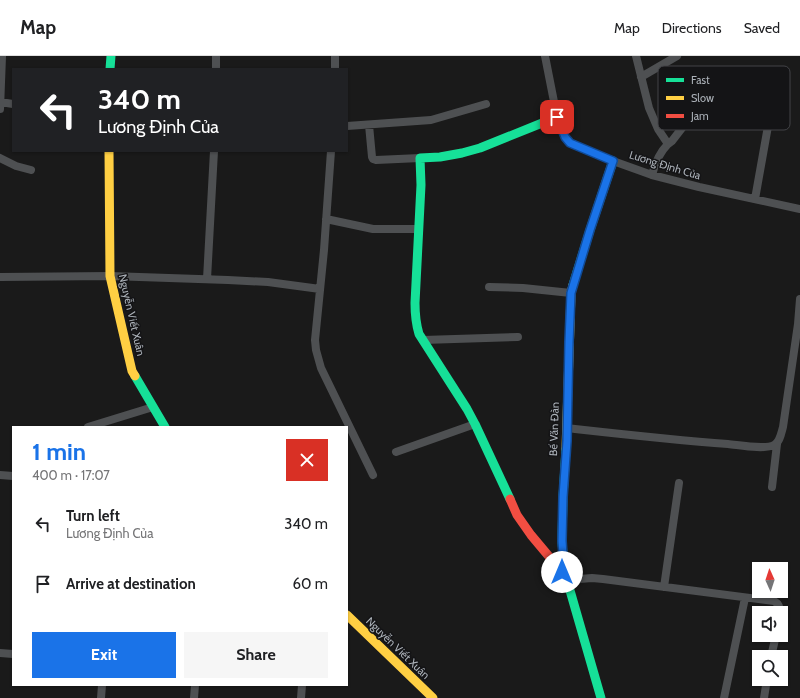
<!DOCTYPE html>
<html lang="en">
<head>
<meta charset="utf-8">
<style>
  :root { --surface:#fff; --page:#f6f6f6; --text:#202124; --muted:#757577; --line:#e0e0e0; --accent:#1a73e8 }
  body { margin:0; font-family:Cabin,sans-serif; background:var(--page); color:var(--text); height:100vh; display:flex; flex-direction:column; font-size:15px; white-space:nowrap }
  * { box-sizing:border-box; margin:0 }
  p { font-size:13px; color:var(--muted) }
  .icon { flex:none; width:22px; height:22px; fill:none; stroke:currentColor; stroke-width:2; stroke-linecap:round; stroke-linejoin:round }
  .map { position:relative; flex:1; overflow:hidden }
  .drawer { position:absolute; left:12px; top:370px; width:336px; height:260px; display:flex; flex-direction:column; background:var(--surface); border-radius:0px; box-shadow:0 1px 3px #0004 }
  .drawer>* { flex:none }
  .hud { position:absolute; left:12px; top:12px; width:336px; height:84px; border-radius:0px; box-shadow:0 1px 3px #0004; background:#202124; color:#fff; overflow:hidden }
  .needle { width:26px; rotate:357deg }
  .buttons { position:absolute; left:752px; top:506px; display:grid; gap:8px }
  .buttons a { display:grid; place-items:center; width:36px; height:36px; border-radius:0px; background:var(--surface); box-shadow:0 1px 3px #0004; font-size:20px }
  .pin { position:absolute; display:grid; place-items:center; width:34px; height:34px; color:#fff; margin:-17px; border-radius:8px; box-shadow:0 2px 6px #0006 }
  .me { position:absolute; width:44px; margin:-22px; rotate:0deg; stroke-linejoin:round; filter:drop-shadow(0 0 3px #0008) }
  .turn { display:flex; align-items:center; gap:14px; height:84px; padding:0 20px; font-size:18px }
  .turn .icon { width:52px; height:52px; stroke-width:2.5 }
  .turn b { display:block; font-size:28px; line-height:34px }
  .round { display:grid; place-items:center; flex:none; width:42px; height:42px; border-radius:0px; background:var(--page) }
  .head { display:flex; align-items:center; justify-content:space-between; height:68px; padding:0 20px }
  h1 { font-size:24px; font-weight:700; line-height:30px; color:var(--accent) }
  .action { display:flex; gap:8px; margin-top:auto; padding:8px 20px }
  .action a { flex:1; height:46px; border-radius:0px; background:var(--accent); color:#fff; font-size:16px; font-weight:700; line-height:46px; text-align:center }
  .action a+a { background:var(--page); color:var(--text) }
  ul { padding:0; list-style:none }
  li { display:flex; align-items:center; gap:12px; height:60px; padding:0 20px }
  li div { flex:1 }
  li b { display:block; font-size:15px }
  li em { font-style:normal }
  header { display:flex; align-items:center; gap:24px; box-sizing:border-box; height:56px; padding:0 20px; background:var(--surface); border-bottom:1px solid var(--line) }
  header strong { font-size:19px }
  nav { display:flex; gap:22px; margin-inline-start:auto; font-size:14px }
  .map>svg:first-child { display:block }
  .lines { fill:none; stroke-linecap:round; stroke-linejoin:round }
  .street { stroke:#4e5052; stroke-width:8 }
  .fast { stroke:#16e098; stroke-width:9 }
  .slow { stroke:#ffcf43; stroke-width:9 }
  .jam { stroke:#f24e42; stroke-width:9 }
  .route-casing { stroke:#114b97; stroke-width:10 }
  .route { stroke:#1a73e8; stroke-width:7 }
  .labels { text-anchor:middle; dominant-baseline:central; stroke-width:3; stroke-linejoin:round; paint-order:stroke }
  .street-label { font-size:11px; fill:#acb2b9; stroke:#141416 }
  .key { fill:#141416; stroke:#424347; stroke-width:1 }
  .key-label { font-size:11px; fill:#acb2b9 }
</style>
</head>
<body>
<header>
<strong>Map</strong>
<nav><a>Map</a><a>Directions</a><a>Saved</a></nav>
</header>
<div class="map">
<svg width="800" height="642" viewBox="0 0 800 642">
  <rect width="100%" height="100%" fill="#1a1a1a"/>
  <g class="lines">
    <path class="street" d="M216 0V13
      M545 0 557 61 565 81 570 87 613 105 652 119 699 131 800 153
      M636 0 649 52 658 73 668 88C659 97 655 107 652 119
      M335 13V0
      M641 21 677 0
      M0 46 13 48
      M0 53 2 0
      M369 69 372 101 373 103 376 104 420 102
      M347 70 431 64 486 48
      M668 88 672 85 709 37 719 27 733 16
      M331 95 324 194 315 284 316 294 321 312 373 419
      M0 102 16 110 31 114
      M755 143 770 59 769 49
      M326 163 373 173H419
      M0 221 110 220 228 224 268 226 320 233
      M207 223 214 95
      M489 231 523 232 571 237
      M423 284 518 281
      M88 371 153 351
      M567 372C621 378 674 384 728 388 739 389 764 394 774 389 780 386 781 378 783 371L798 268 800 243
      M396 396 475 368
      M0 419 13 420
      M772 431 777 388
      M567 524 592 522 603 523 774 545C779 548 780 551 780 557
      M664 531 679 427
      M0 597 13 598
      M771 601 776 579
      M101 642 102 629
      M194 642 195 629
      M301 642 302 629
      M724 642 745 542
      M764 642 767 623"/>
    <path class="fast" d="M110 13 111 0
      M573 229 590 174 613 105
      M135 320 165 371
      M566 393 563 441 562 485 563 499 562 516 567 524 601 642
      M510 443 475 368 467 353 419 278C416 268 415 258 415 247L421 129 420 102 440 101 462 97 480 92 557 61"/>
    <path class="slow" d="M109 95 110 220 132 315 135 320
      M566 393 571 237 573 229
      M347 559 433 642"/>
    <path class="jam" d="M510 443 517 459 531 479 562 516"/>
  </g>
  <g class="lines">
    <defs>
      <path id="route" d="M557 61 565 81 570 87 613 105 590 174 571 237 569 286 567 385 563 441 562 485 563 499 562 516"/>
    </defs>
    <use href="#route" class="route-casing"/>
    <use href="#route" class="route"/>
  </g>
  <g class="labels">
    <g class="street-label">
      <text transform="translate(665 109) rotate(17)">Lương Định Của</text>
      <text transform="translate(132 259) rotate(77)">Nguyễn Viết Xuân</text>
      <text transform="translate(554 373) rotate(-88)">Bế Văn Đàn</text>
      <text transform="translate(398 592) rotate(44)">Nguyễn Viết Xuân</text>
    </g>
  </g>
  <rect x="658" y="10" width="132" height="64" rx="6" class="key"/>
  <rect x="666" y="22" width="18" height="4" fill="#16e098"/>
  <rect x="666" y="40" width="18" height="4" fill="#ffcf43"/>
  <rect x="666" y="58" width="18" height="4" fill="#f24e42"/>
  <g class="key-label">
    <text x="691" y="28">Fast</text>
    <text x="691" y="46">Slow</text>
    <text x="691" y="64">Jam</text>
  </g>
</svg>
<div class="buttons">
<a><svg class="needle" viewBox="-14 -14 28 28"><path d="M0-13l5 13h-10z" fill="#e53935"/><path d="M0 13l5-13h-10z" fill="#757577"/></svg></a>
<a><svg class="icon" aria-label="sound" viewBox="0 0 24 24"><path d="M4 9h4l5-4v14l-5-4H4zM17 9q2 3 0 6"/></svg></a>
<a><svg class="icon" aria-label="search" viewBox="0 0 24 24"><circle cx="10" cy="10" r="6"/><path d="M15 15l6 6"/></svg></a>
</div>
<div class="pin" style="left:557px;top:61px;background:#d93025"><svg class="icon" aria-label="arrive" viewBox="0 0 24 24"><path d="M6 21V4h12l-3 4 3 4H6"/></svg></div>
<svg class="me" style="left:562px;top:516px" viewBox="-20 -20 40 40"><circle r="19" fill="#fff"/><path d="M0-13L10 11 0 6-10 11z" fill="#1a73e8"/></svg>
<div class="hud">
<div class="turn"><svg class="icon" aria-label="left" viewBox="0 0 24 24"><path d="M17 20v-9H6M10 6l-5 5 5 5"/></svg><div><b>340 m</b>Lương Định Của</div></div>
</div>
<section class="drawer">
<div class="head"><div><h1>1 min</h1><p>400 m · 17:07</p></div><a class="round" style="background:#d93025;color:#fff"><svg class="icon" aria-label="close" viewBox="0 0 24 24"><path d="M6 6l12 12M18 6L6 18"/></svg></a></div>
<ul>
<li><svg class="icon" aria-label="left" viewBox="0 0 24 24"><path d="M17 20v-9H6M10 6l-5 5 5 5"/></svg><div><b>Turn left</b><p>Lương Định Của</p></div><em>340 m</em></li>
<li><svg class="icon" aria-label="arrive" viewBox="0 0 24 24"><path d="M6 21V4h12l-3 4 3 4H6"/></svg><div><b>Arrive at destination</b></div><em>60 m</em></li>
</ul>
<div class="action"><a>Exit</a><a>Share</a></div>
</section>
</div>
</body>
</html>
